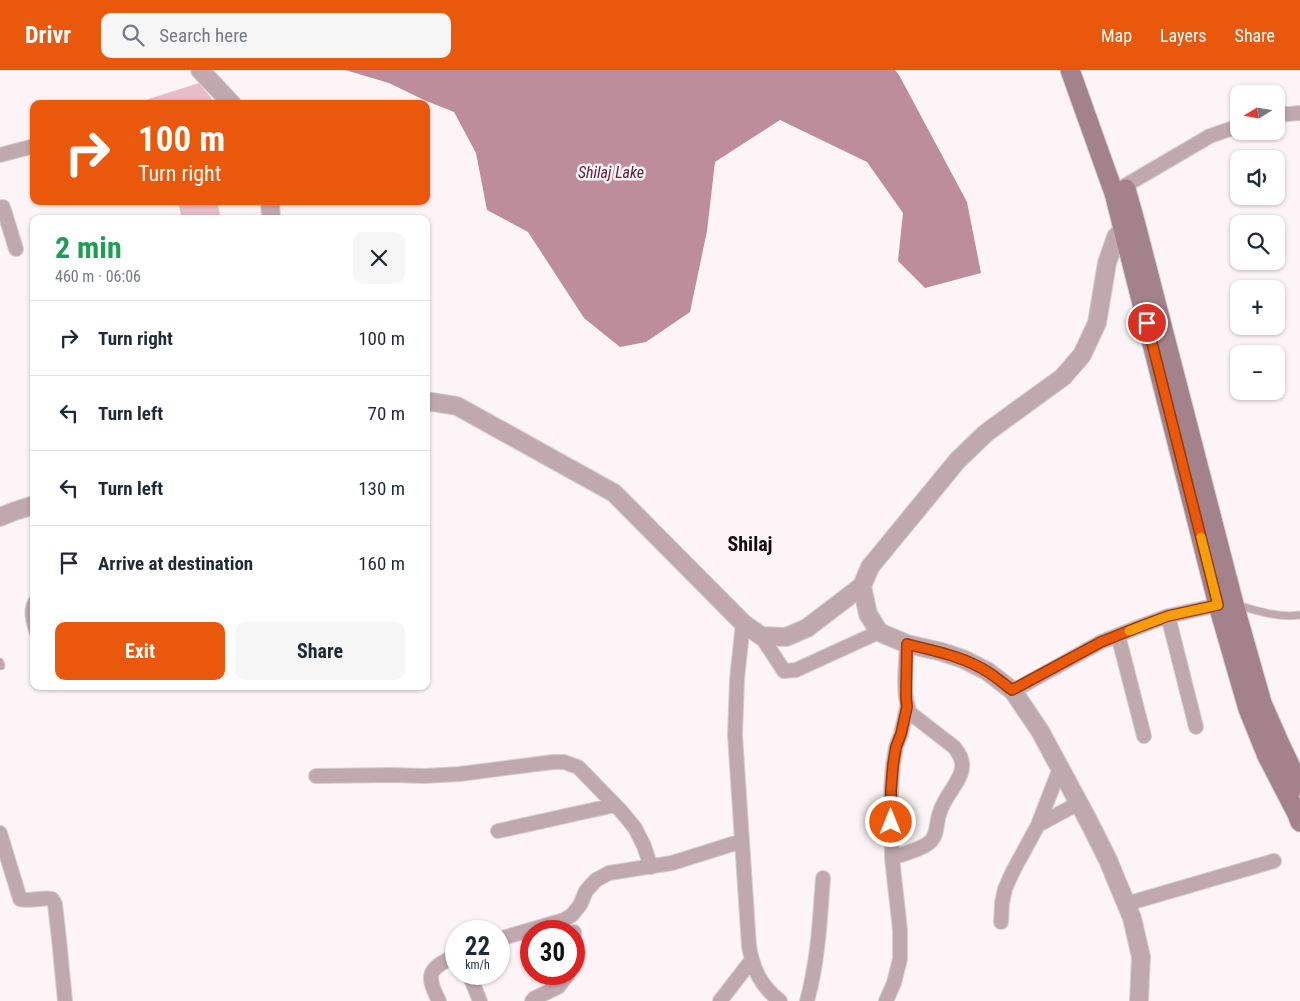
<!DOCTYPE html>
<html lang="en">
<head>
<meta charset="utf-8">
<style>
  :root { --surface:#fff; --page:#f6f6f7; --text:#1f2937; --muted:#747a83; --line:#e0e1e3; --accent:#ea580c }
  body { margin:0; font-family:"Roboto Condensed",sans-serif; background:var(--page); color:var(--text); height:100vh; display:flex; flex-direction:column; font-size:19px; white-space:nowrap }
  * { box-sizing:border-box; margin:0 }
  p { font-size:16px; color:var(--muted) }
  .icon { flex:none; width:28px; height:28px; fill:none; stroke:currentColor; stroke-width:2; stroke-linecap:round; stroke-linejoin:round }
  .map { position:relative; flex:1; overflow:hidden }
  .details { position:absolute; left:30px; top:145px; width:400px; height:475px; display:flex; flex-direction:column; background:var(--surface); border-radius:10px; box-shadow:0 1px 4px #0004 }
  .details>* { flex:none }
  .guide { position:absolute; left:30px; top:30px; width:400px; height:105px; border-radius:10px; box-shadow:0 1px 4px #0004; background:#ea580c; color:#fff; overflow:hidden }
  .needle { width:32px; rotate:259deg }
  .fabs { position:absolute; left:1230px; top:15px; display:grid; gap:10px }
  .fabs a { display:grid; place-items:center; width:55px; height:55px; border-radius:10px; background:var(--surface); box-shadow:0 1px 4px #0004; font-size:25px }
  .speed { position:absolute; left:445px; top:850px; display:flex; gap:10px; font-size:25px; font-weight:700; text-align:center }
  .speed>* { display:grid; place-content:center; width:65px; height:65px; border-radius:50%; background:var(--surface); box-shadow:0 1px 4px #0004; line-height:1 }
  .speed small { font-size:12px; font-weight:400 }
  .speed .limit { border:8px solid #d22; background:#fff; color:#111 }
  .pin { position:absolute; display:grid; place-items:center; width:42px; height:42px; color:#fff; margin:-21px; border:2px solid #fff; border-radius:50%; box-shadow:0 1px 5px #0007 }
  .me { position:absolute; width:55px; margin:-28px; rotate:0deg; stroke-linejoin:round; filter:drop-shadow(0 0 4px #0008) }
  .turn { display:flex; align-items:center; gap:18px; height:105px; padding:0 25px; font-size:22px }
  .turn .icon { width:65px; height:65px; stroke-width:2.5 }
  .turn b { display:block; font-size:35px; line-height:42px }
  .round { display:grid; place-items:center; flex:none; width:52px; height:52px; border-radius:10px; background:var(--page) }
  .overview { display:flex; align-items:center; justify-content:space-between; height:85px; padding:0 25px }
  h1 { font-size:30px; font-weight:700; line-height:38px; color:#1e9e55 }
  .action { display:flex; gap:10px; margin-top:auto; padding:10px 25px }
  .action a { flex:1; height:58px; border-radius:10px; background:var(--accent); color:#fff; font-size:20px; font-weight:700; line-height:58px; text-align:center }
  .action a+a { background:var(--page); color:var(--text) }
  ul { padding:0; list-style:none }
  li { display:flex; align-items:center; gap:15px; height:75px; padding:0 25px; border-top:1px solid var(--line) }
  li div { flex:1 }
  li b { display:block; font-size:19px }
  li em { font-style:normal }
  header { display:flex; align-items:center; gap:30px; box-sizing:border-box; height:70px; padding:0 25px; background:var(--accent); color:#fff }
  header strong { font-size:24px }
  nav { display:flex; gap:28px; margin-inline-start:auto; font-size:18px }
  .search { width:350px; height:45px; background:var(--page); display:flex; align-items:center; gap:12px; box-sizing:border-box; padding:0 18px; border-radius:10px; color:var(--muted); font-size:19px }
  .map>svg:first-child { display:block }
  .green { fill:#e7bdc9 }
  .water { fill:#be8d9c }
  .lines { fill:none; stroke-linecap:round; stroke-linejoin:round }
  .service-casing { stroke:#d7ced1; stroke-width:9 }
  .minor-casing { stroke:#d7ced1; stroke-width:16 }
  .tertiary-casing { stroke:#d7ced1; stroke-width:20 }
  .secondary-casing { stroke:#d7ced1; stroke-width:21 }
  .service { stroke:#bfa8ae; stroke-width:7 }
  .minor { stroke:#bfa8ae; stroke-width:14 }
  .tertiary { stroke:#bfa8ae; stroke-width:18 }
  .secondary { stroke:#a3828b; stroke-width:19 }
  .route-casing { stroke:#983908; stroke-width:12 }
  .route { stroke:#ea580c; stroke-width:9 }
  .slow { stroke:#f59e0b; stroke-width:9 }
  .labels { text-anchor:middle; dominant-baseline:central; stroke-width:5; stroke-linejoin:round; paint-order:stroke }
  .water-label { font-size:16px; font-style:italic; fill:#5d2038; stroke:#fcf4f6 }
  .district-label { font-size:20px; font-weight:bold; fill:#15090d; stroke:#fcf4f6 }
</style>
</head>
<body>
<header>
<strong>Drivr</strong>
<div class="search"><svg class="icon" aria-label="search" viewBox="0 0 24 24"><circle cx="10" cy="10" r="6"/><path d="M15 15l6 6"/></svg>Search here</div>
<nav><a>Map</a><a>Layers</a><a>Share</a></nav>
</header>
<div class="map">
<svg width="1300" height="931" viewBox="0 0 1300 931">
  <rect width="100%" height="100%" fill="#fcf4f6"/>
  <path class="green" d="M199 13 216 34H133Z
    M178 131H217L221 149H182Z"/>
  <path class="water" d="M345 0H895L899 5 967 132 981 203 925 218 898 191 903 143 867 92 780 50 715 92 707 161 690 242 646 272 620 277 584 248 528 162 487 140 476 83 454 42 424 30 389 13Z"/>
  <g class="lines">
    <defs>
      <path id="service" d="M34 528C25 538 30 553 34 565
        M1237 535C1257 541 1279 548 1300 545
        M0 592 1 596"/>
      <path id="minor" d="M1276 45 1300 43
        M0 85 34 76
        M1116 121 1210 66 1239 56
        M3 137 16 179
        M1168 546 1196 657
        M743 553 737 609 735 665 749 876C753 900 761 916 780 931
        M1118 565 1144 666
        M761 566 784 601 796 600 879 562
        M1013 621 1101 572 1136 558 1168 546 1218 535H1226
        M316 706 393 705 424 706 460 704 553 692H564L578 697 621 741 635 758 644 776 651 797
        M1038 755 1079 733
        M498 761 615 735
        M0 763 20 829C30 832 41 827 52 829L55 834 59 869 65 931
        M892 788C903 784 923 779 931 771 938 764 936 751 940 742 944 727 961 711 962 698 963 689 959 683 954 677L910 643C902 626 906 593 907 574
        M1126 834 1274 791
        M1001 852 1002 833 1005 819 1012 803 1038 755 1060 698
        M574 862V884
        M499 869 564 850 572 845 580 835 586 821 596 810 609 803 672 793 742 771
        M469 904 480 931
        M439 931C424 902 430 899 456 885
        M532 931 535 928 558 917 568 904
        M720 931 751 891
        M807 931C818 891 820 850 823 808
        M886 931 894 913 900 889V860L892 788 891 720 893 695 896 677 901 664 907 637"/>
      <path id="tertiary" d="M200 0 232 34
        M270 131 271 149
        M1133 153 1123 159 1116 167 1107 193 1097 253 1082 285 1063 307 986 363 957 391 870 497 862 516 868 544 879 562 907 574 942 582 963 589 987 601 1013 621 1040 661 1088 750 1108 790 1132 848 1141 887 1139 931
        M426 331 457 336 614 423 743 553 761 566 786 567 807 558 862 516
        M0 447 15 441 34 435"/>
      <path id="secondary" d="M1070 0 1114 123 1218 535 1248 639 1267 686 1297 744 1300 752
        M1126 119 1135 151 1234 534 1262 633 1280 674 1300 716"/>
    </defs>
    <use href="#service" class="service-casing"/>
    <use href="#minor" class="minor-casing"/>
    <use href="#tertiary" class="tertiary-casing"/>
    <use href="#secondary" class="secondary-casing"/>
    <use href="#service" class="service"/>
    <use href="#minor" class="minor"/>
    <use href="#tertiary" class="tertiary"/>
    <use href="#secondary" class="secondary"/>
  </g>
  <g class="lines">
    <defs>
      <path id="route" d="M891 752V720L893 695 896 677 901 664 907 637 906 628 907 574C934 581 963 586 988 602 996 607 1004 614 1012 620L1101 572 1136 558 1168 546 1218 535 1147 253"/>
    </defs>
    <use href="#route" class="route-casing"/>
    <use href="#route" class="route"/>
    <path class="slow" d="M1129 561 1168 546 1218 535 1201 467"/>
  </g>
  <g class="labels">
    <g class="water-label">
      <text x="611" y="102">Shilaj Lake</text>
    </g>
    <g class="district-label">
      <text x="750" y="474">Shilaj</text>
    </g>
  </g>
</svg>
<div class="fabs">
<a><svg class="needle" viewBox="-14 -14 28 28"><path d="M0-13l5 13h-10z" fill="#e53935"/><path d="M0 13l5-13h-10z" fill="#747a83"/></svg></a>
<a><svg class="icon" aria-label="sound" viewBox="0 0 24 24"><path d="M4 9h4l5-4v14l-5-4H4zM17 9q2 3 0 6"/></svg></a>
<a><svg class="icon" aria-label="search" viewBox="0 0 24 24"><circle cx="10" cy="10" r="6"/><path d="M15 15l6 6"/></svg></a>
<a>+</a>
<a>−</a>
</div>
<div class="speed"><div>22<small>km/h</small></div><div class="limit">30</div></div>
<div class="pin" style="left:1147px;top:253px;background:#d93025"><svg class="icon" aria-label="arrive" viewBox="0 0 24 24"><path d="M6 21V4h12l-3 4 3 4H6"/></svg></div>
<svg class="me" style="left:891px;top:752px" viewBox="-20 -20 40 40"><circle r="17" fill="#ea580c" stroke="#fff" stroke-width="3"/><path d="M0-11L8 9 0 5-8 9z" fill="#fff"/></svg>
<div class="guide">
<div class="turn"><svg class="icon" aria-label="right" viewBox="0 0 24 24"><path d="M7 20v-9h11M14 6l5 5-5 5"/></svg><div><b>100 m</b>Turn right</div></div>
</div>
<section class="details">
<div class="overview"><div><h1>2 min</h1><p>460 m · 06:06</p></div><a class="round"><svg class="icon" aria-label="close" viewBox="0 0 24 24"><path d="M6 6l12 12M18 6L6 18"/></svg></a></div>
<ul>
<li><svg class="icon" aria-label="right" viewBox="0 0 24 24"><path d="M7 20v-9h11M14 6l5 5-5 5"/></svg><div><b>Turn right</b></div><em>100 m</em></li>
<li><svg class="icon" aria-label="left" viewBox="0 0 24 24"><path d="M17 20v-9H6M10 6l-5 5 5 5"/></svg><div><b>Turn left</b></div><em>70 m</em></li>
<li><svg class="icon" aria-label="left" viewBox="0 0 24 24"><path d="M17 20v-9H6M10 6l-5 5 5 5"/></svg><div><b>Turn left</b></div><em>130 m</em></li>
<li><svg class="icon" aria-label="arrive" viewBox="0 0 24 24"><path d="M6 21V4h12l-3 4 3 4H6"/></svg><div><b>Arrive at destination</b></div><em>160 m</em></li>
</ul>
<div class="action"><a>Exit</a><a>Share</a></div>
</section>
</div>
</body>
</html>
